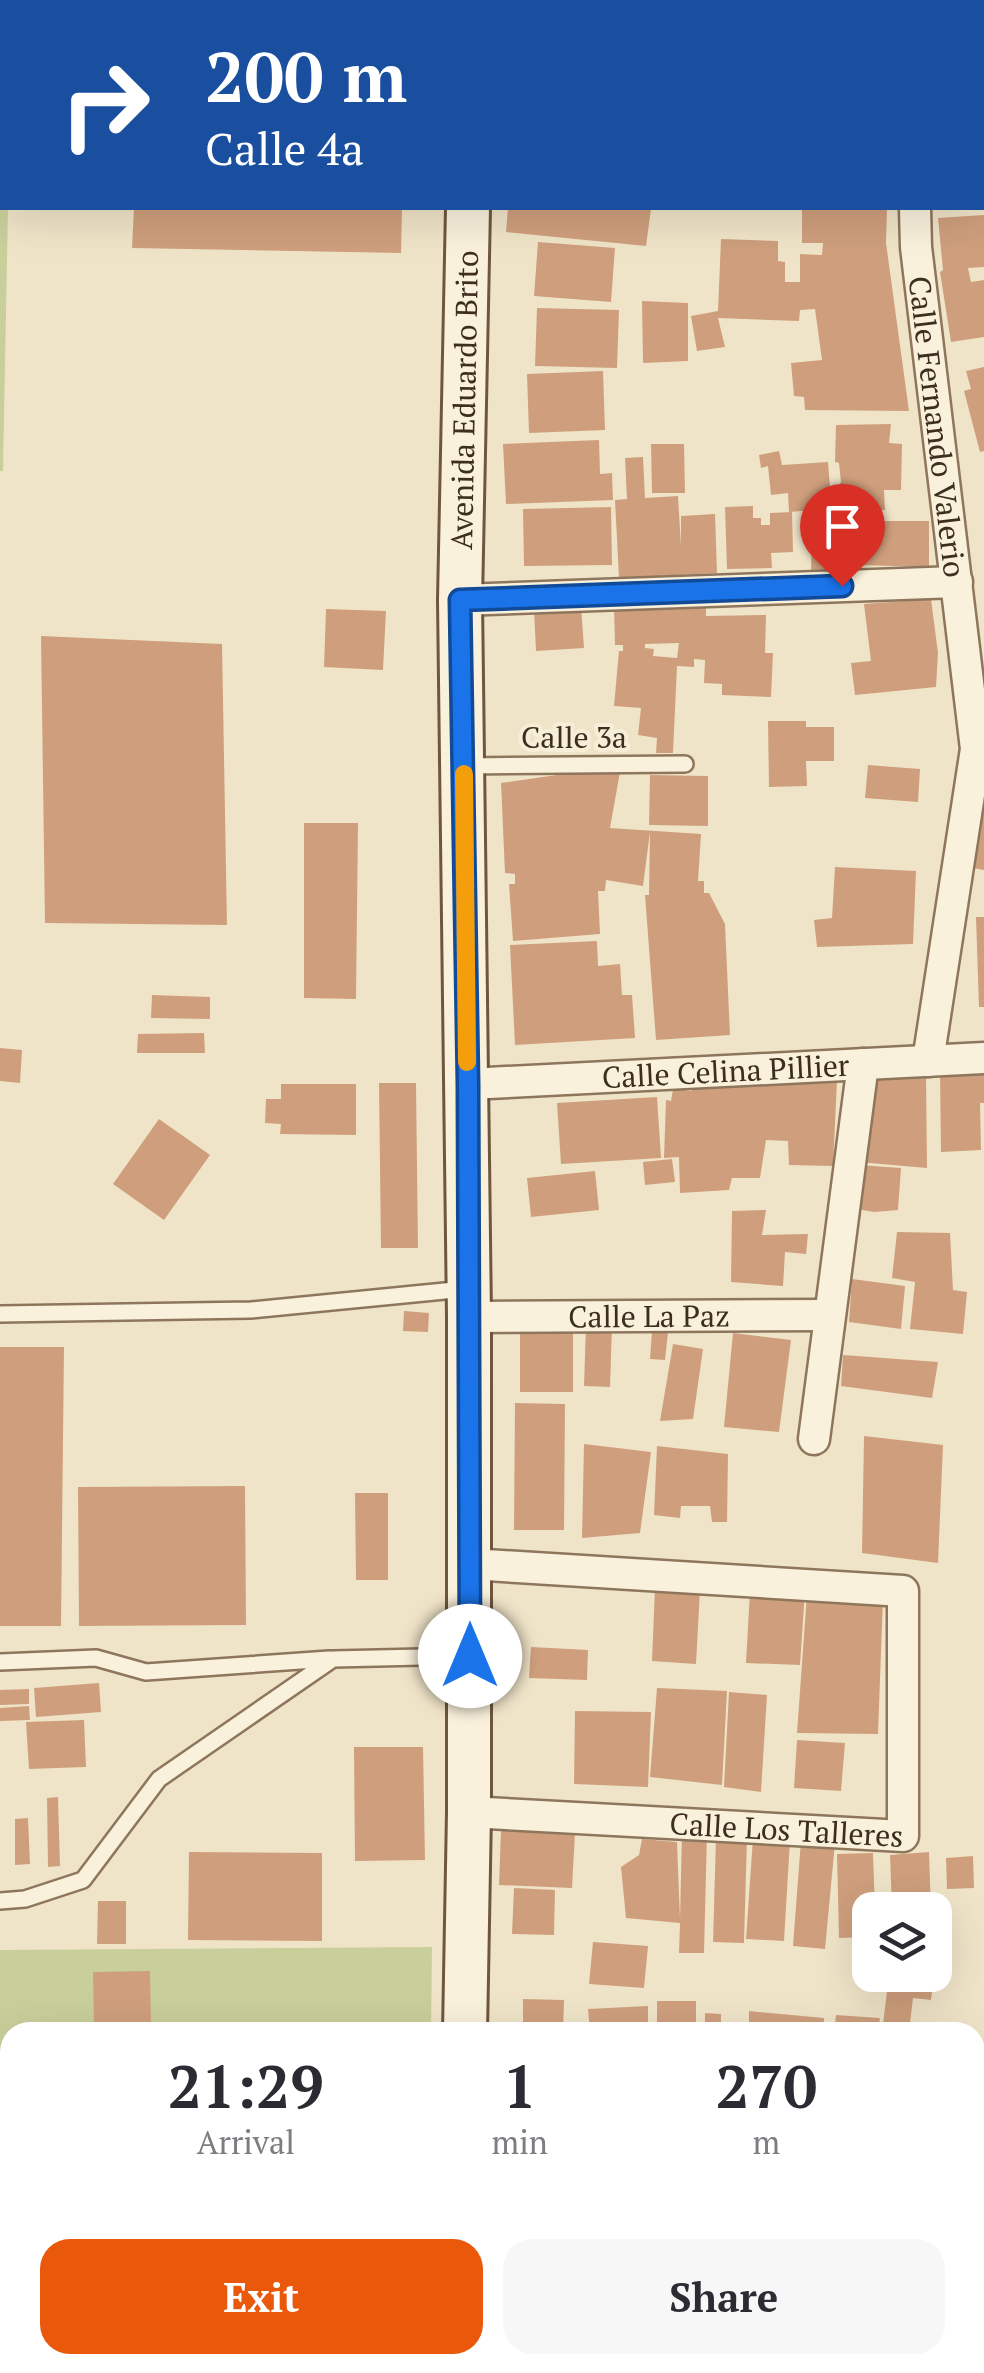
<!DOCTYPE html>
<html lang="en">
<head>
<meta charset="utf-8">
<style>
  :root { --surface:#fff; --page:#f7f7f7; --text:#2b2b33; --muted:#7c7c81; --accent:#ea580c }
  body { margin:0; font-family:"PT Serif",serif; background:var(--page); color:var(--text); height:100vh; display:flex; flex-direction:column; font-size:38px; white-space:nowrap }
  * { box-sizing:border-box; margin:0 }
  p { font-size:32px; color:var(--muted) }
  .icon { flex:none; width:55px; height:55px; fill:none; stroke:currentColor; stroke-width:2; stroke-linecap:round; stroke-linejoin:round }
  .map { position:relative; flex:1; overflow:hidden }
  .panel { position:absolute; left:0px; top:2022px; width:985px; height:352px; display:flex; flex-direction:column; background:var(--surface); border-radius:30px 30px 0 0; box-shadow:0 10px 40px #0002 }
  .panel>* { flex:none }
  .guide { position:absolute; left:0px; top:0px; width:985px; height:210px; box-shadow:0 10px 40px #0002; background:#1a4fa0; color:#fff; overflow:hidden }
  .controls { position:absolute; left:852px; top:1892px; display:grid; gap:20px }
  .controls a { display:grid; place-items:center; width:100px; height:100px; border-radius:20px; background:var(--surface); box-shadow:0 10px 40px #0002; font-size:50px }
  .pin { position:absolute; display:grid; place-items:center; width:85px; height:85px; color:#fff; margin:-102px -42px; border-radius:50% 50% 50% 0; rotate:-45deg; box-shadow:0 0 10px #0007 }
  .pin .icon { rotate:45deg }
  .me { position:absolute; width:110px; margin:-55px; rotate:0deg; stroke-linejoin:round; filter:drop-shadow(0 0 8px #0008) }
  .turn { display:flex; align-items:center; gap:35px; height:210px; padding:0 40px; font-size:45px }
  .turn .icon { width:130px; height:130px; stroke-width:2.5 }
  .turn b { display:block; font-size:70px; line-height:85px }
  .eta { display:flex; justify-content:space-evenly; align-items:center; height:170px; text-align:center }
  .eta b { font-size:60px; font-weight:700; line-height:70px }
  .primary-button { display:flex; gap:20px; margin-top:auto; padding:20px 40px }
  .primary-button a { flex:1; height:115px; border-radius:30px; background:var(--accent); color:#fff; font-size:40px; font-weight:700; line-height:115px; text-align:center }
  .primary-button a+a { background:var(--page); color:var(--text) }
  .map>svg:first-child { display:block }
  .green { fill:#c9cf9b }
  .building { fill:#cf9f7d; fill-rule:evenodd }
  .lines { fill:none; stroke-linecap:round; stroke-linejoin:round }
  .lane-casing { stroke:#8d765c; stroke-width:20 }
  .street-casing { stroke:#8d765c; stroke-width:35 }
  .secondary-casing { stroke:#6f573f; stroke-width:48 }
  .lane { stroke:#faf1dc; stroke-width:15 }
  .street { stroke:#faf1dc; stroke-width:30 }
  .secondary { stroke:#faf1dc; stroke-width:42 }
  .route-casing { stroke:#114b97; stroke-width:25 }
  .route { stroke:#1a73e8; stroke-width:18 }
  .slow { stroke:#f59e0b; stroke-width:18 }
  .labels { text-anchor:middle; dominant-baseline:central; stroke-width:8; stroke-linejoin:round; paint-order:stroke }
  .street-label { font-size:30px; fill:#3d2e20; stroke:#f7eed8 }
</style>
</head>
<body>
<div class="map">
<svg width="984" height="2373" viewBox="0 0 984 2373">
  <rect width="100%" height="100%" fill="#f0e4c8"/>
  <path class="green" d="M0 0H13L2 2V208H8L3 471H0Z
    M432 1947 431 2032H10V2365H430V2373H0V1950Z"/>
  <path class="building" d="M134 208H402L401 253 132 248Z
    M508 208 651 209 646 246 506 232Z
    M802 208H887L886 243 909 411 805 410 804 397 794 396 791 363 822 360 815 309 800 310 799 321 718 318 725 347 697 351 691 316 718 311 721 239 778 241V261L785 262V282H800V254L822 255 823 243H802Z
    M984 215V267L968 268 971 282 984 280V337L951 342 940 272 943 270 938 218Z
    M538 242 615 248 611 302 534 296Z
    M642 301 688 303V361L643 363Z
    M537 308 619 310 617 368 535 366Z
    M984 367V451L980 452 964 391 971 389 966 371Z
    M603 371 605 430 529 433 527 374Z
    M891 424 889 443 902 444 901 490H884L885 510 839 508 789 512 788 493 771 495 768 466 761 468 759 455 779 451 782 465 828 462 830 487H838L841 482 839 463 835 462 836 425Z
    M599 440 600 474 612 473 613 500 506 504 503 444Z
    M651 444H684L685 493H652Z
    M643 457 645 498 678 496 681 546V516L715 514 717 573 619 578 615 500 627 499 625 458Z
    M753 506V518H761V525H770V513L792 512 793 552 771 553 772 568 727 569 725 507Z
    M611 507 612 565 524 566 523 509Z
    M813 516H855V521H929V567L857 565 858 569 811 570Z
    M931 599 938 653 936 687 855 695 851 663 871 661 864 604Z
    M581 606 584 648 536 651 534 610Z
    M706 606V616L766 615 765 653H773L771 697 722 695V684L704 683 705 660 694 659V667L677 666 673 753H656L657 738 638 735 641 708 614 706 619 651H623V645H615L614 607ZM679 643 677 658 653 656 654 649 645 648V644Z
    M326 609 386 611 383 670 324 667Z
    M41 636 222 644 227 925 45 923Z
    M768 721H806V727H834V761H806L807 786 769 787Z
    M868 765 920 769 918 802 865 798Z
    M558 770H574V774L620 772 610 828 701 834 698 881H704V893H709L725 924 730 1035 656 1040 645 895H649L650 832 643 886 606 880 605 891H598L600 934 513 941 509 884H515V874L505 873 501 783 557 775Z
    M650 775 708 776V826L649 825Z
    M982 813H984V870L973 868Z
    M304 823H358L356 999 304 998Z
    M835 867 916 871 913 944 817 947 814 920 832 918Z
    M976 917H984V1007H979Z
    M597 941 598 966 620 964 622 995H632L635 1038 515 1045 510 945Z
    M152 995 210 997V1019L151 1018Z
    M204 1033 205 1053H137L138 1034Z
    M0 1048 22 1050 20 1083 0 1081Z
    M980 1070V1074H984V1103H980L981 1150 941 1152 940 1073Z
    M926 1076 927 1168 858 1162 867 1078Z
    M693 1079 837 1081 833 1166 789 1165 788 1141 766 1140 760 1178H732L729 1190 680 1193 679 1157 664 1158 666 1100 671 1101 673 1089 692 1091Z
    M379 1083H416L418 1248H381Z
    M281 1084H356V1135L280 1134 281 1124 265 1123 266 1099H281Z
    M657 1097 661 1158 561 1164 557 1103Z
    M159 1119 210 1155 164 1220 113 1184Z
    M672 1159 675 1182 645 1185 643 1162Z
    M859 1165 901 1168 898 1210 874 1212 857 1209Z
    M595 1171 599 1210 531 1217 527 1178Z
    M766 1210 762 1235 808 1234 806 1254 785 1252 783 1286 731 1282 732 1211Z
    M897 1232 950 1233 953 1290 967 1292 963 1334 910 1329 915 1282 892 1278Z
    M852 1279 905 1286 901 1329 849 1322Z
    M404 1311 429 1313 428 1332 403 1331Z
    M586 1325 612 1326 610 1387 584 1386Z
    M520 1328 573 1329V1392H520Z
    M652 1331 668 1332 665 1360 650 1359Z
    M733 1333 791 1340 779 1432 724 1427Z
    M673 1344 703 1349 693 1419 660 1421Z
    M0 1347H64L61 1626H0Z
    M843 1355 938 1362 932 1398 841 1386Z
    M515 1403 565 1404 564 1530H514Z
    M864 1436 943 1445 938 1563 862 1553Z
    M584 1444 651 1452 640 1533 582 1538Z
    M657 1446 728 1454 727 1522H712L710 1506H681L680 1518 654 1515Z
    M245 1486 246 1625 79 1626 78 1487Z
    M355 1493H388V1580H356Z
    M655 1587 700 1590 696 1664 652 1661Z
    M750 1591H805L800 1665 746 1663Z
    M807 1594 883 1598 878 1734 797 1733Z
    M531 1647 588 1650 587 1680 529 1678Z
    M99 1683 101 1712 36 1717 34 1688Z
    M657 1688 727 1691 722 1785 650 1777Z
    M29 1689V1704L0 1705V1690Z
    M729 1692 767 1695 761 1792 724 1787Z
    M29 1706 30 1720 0 1721V1708Z
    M575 1711 651 1712 648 1787 574 1784Z
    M84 1720 86 1767 29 1769 26 1722Z
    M797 1740 845 1743 841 1791 794 1788Z
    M354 1747H423L425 1860 355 1861Z
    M58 1797 60 1866 48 1867 47 1798Z
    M28 1818 30 1864 15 1865V1819Z
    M501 1830 575 1833 572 1888 499 1885Z
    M682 1832 707 1833 704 1953H679L680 1923 626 1918 621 1867 639 1855 642 1839 677 1842 680 1919Z
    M716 1837 747 1838 744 1943 713 1942Z
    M753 1838 790 1840 784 1941 746 1939Z
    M801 1840 835 1843 825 1949 793 1946Z
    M189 1852 322 1853V1941L188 1940Z
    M929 1852 931 1910H892L890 1855Z
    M873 1853 875 1910H870V1937L839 1938 837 1854Z
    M973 1856 974 1888 947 1889 946 1858Z
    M514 1888 555 1890 554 1935 512 1934Z
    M98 1901H126V1944H97Z
    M593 1942 648 1946 644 1988 589 1984Z
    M150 1971 151 2027 94 2028 93 1972Z
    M889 1975H934L931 2000 913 1998 909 2032H882Z
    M523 1999 564 2000 563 2030 523 2029Z
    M657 2001H696V2032H657Z
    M648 2006V2032H590L588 2009Z
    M749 2011 824 2018V2032H705V2013L721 2014V2025L749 2026Z
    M836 2015 880 2018 878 2032H834Z
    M975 2170 984 2171V2216L975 2215Z
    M31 2365H247V2373H31Z
    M549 2365H596L595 2373H549Z
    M696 2365H760L759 2373H695Z"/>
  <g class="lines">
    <defs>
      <path id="lane" d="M463 766 685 764
        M0 1314 251 1310 465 1289
        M0 1662 96 1658 146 1672 329 1659
        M0 1901 25 1899 83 1880 159 1779 333 1659 466 1656"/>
      <g id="street">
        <path d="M918 2V0"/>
        <path id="s1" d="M915 208 916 247 976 749 928 1061"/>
        <path d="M460 600 957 582"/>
        <path id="s2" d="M468 1084 984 1058"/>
        <path id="s3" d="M469 1317 829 1315"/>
        <path d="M814 1439 863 1064"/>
        <path id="s4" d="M469 1812 903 1836V1591L470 1564"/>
        <path d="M975 2139H984"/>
      </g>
      <g id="secondary">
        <path d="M470 2V0"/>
        <path id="s5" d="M465 2032 469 1812V1317L460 600 468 208"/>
        <path d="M459 2373 460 2365"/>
      </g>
    </defs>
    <use href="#lane" class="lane-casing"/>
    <use href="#street" class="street-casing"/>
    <use href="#secondary" class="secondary-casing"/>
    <use href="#lane" class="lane"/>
    <use href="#street" class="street"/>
    <use href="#secondary" class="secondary"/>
  </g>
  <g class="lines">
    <defs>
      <path id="route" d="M470 1656 468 1084 460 600 842 586"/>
    </defs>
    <use href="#route" class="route-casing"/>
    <use href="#route" class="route"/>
    <path class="slow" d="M464 774 467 1062"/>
  </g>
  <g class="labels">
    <g class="street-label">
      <text stroke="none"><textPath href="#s5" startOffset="1632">Avenida Eduardo Brito</textPath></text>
      <text stroke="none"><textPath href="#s1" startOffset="220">Calle Fernando Valerio</textPath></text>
      <text x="574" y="737">Calle 3a</text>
      <text stroke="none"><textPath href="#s2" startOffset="258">Calle Celina Pillier</textPath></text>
      <text stroke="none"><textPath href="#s3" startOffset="180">Calle La Paz</textPath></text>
      <text stroke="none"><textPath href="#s4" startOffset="318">Calle Los Talleres</textPath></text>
    </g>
  </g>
</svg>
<div class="controls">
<a><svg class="icon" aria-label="layers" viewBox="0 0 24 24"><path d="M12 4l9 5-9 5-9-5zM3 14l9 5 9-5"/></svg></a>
</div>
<div class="pin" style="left:842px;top:586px;background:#d93025"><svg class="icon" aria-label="arrive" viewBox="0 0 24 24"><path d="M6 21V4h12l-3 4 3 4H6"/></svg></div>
<svg class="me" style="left:470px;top:1656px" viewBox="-20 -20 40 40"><circle r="19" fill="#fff"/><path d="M0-13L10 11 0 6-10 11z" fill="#1a73e8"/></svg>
<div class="guide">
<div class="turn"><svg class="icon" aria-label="right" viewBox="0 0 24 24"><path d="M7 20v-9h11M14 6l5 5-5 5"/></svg><div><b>200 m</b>Calle 4a</div></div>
</div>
<section class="panel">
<div class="eta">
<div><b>21:29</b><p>Arrival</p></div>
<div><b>1</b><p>min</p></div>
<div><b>270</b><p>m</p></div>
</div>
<div class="primary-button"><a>Exit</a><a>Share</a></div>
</section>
</div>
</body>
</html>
